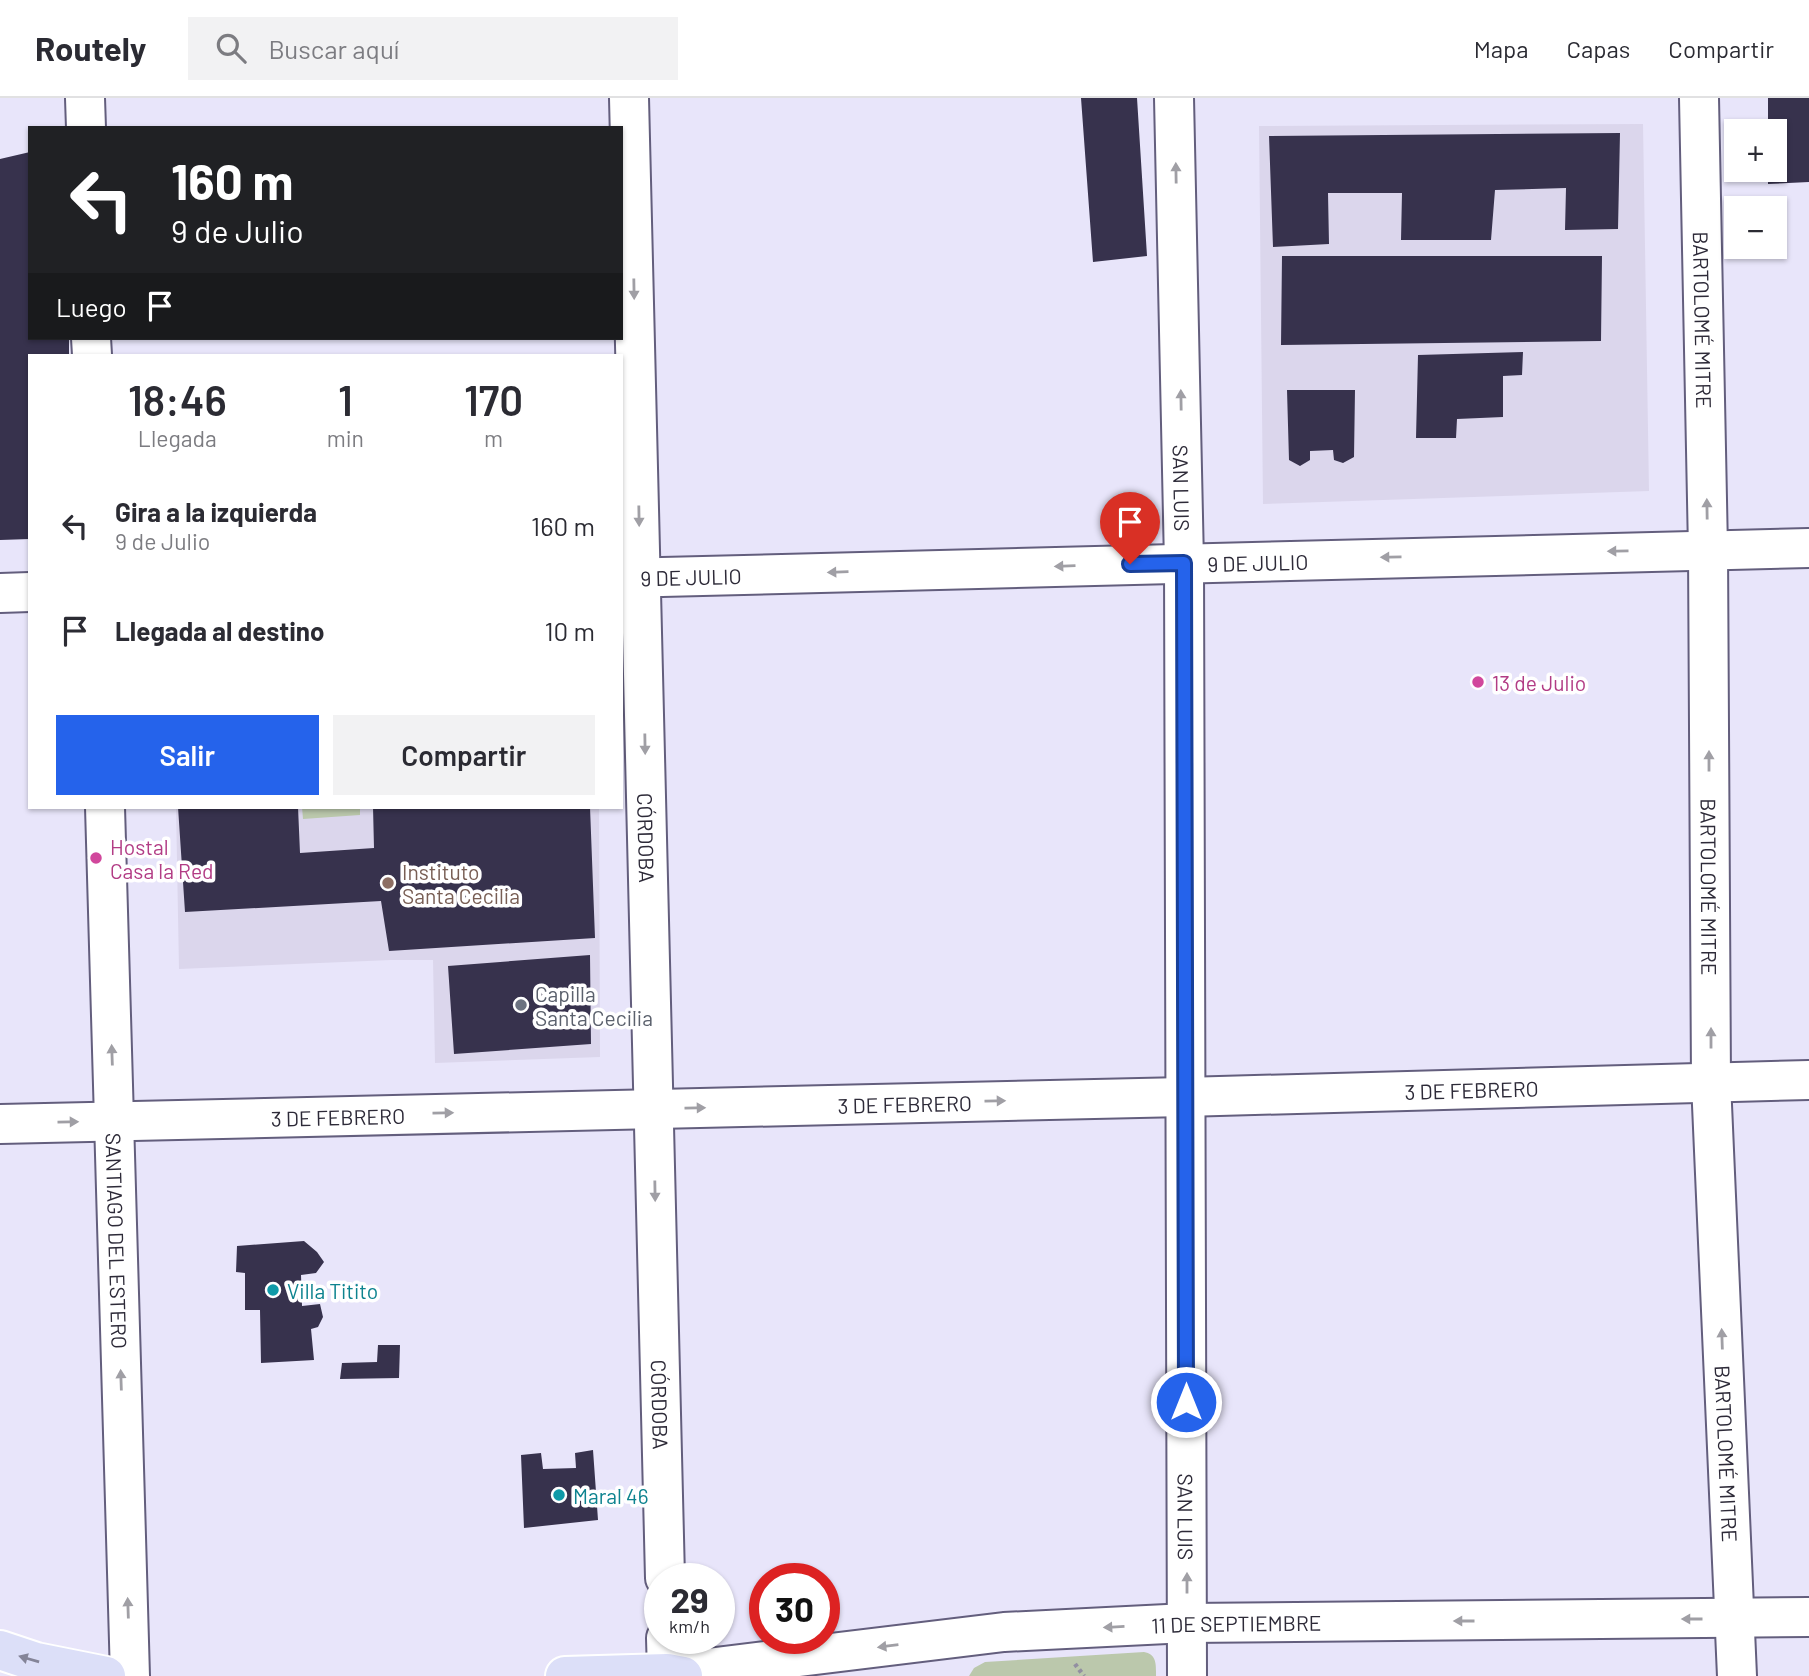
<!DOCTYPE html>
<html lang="es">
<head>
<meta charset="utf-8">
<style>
  :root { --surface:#fff; --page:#f2f2f3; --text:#2b2b33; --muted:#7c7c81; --line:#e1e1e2; --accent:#2563eb }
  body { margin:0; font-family:Barlow,sans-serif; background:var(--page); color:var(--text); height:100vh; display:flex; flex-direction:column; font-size:26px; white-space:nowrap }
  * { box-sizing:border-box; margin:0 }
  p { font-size:23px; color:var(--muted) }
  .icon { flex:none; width:38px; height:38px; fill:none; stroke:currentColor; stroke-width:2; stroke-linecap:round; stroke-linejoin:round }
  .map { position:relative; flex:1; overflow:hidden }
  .sheet { position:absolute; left:28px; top:256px; width:595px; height:455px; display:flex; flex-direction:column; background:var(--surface); border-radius:0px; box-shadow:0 2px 5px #0004 }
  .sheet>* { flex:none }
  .banner { position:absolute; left:28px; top:28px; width:595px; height:214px; border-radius:0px; box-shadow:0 2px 5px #0004; background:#202124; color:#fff; overflow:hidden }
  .tools { position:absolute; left:1724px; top:21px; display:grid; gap:14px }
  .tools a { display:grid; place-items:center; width:63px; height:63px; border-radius:0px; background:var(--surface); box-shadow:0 2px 5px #0004; font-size:35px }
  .speed { position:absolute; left:644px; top:1465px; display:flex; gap:14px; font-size:35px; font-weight:700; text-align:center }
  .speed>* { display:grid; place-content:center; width:91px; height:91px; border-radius:50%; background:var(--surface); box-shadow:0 2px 5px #0004; line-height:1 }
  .speed small { font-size:18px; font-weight:400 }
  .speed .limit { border:10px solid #d22; background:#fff; color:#111 }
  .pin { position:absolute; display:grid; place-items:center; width:60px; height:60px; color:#fff; margin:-72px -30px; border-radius:50% 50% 50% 0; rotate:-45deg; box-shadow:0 0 7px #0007 }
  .pin .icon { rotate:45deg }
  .me { position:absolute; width:77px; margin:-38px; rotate:0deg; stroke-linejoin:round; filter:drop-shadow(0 0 5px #0008) }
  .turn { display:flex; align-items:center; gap:24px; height:147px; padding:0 28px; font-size:32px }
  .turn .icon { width:91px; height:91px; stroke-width:2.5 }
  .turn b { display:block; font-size:49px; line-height:60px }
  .then { display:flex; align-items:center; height:66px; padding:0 28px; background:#0003; gap:14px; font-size:26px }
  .eta { display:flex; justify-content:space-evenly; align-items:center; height:119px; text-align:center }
  .eta b { font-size:42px; font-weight:600; line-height:49px }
  .primary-button { display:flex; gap:14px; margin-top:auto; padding:14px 28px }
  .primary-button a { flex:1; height:80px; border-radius:0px; background:var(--accent); color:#fff; font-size:28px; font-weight:600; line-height:80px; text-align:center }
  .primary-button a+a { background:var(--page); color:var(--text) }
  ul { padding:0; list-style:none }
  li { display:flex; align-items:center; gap:21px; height:105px; padding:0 28px }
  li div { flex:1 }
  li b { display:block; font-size:26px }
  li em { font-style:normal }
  header { display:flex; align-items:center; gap:42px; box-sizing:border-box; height:98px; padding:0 35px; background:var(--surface); border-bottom:2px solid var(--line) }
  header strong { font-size:33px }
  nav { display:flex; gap:38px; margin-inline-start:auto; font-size:24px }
  .search { width:490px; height:63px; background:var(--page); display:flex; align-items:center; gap:18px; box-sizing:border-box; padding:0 24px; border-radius:0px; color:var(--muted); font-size:26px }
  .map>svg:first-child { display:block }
  .education { fill:#dbd6ec }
  .green { fill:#bbc8ac }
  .building { fill:#37324d }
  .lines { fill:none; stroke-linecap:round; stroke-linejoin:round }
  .minor-casing { stroke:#635e7d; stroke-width:42 }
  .major-casing { stroke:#fff; stroke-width:42 }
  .path { stroke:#928fa1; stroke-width:4.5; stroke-dasharray:3.5 3.5; stroke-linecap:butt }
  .minor { stroke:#fff; stroke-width:38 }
  .major { stroke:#dcdff8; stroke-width:38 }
  .oneway { fill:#a09fa5 }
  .oneway2 { fill:#848498 }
  .route-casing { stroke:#184099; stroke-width:18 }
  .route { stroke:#2563eb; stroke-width:12 }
  .hotel-dot { fill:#d1479c; stroke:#fff; stroke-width:2.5 }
  .education-dot { fill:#8d6e63; stroke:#fff; stroke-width:2.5 }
  .worship-dot { fill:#6b7280; stroke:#fff; stroke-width:2.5 }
  .culture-dot { fill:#0f9aa8; stroke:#fff; stroke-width:2.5 }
  .labels { text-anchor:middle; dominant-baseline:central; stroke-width:7; stroke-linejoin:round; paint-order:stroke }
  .street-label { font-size:21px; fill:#2d2a38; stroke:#fff }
  .hotel-label { font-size:21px; fill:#b23c85; stroke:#fff; text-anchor:start }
  .education-label { font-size:21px; fill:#785e54; stroke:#fff; text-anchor:start }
  .worship-label { font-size:21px; fill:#5b616d; stroke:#fff; text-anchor:start }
  .culture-label { font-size:21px; fill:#0d838f; stroke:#fff; text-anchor:start }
</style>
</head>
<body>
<header>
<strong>Routely</strong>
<div class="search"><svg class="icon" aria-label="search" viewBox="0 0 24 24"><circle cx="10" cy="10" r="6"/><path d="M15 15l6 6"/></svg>Buscar aquí</div>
<nav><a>Mapa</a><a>Capas</a><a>Compartir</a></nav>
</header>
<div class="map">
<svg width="1809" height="1578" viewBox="0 0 1809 1578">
  <rect width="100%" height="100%" fill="#e8e5fa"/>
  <path class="education" d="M1643 26 1649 393 1263 406 1259 28Z
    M176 709H599L600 959 435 965 433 862H391L179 871Z"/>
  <path class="green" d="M302 709H360V717L303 721Z
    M1144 1554C1157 1556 1156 1567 1156 1578H969L974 1570 985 1564Z"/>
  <path class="building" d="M1081 0H1137L1147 158 1093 164Z
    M1768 0H1809V84L1768 86V72H1774V33H1768Z
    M1620 35 1618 131 1565 132 1566 90 1495 92 1491 142H1401L1402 95H1328L1329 146 1273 149 1269 38Z
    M30 54V240H69V257H30V441L0 442V61Z
    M1282 158H1602L1601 243 1281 247Z
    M1523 254 1522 277 1503 278V319L1457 321 1456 340H1416L1418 257Z
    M1287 292H1355L1354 359 1343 365 1334 362 1333 352 1310 353V362L1300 368 1289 362Z
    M178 709H298L300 755 374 750 373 709H590L595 840 389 853 381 803 185 814Z
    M590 857 591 946 454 956 448 868Z
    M304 1143 317 1154 324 1164 316 1175 301 1177 302 1208 320 1206 323 1219 318 1229 311 1231 314 1262 261 1265 260 1212H245V1175L236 1174 237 1148Z
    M378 1247H400L399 1280 340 1281 342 1265 377 1264Z
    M593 1352 598 1422 524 1430 521 1357 541 1355 543 1371 576 1370 575 1355Z"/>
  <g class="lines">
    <defs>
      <g id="minor">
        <path d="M85 0 86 30"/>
        <path id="s1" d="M629 0 665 1480"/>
        <path id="s2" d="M1174 0 1184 465 1187 1578"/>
        <path id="s3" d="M1699 0 1708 452 1711 984 1737 1578"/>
        <path d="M91 240 92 257"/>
        <path id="s4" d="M621 480 1809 450"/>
        <path d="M0 495 30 494"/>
        <path id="s5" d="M105 709 130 1578"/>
        <path id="s6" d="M0 1026 1184 999 1809 982"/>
        <path id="s7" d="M666 1540 667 1575 1004 1534 1187 1525 1809 1519"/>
      </g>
      <path id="major" d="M0 1552 36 1564 106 1578
        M565 1578 667 1575 683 1578"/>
    </defs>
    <use href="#minor" class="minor-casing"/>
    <use href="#major" class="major-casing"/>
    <path class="path" d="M1075 1566 1084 1578"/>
    <use href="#minor" class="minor"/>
    <use href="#major" class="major"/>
  </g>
  <defs><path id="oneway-solid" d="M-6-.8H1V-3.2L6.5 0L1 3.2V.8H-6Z" transform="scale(1.75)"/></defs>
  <g class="oneway">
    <use href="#oneway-solid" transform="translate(1176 75) rotate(-91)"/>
    <use href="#oneway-solid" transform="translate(634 191) rotate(89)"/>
    <use href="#oneway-solid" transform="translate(1181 302) rotate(-91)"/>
    <use href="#oneway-solid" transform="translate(1707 411) rotate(-91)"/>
    <use href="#oneway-solid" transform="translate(639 418) rotate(89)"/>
    <use href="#oneway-solid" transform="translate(1618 453) rotate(179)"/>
    <use href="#oneway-solid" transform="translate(1391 459) rotate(179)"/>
    <use href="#oneway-solid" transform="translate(1065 468) rotate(178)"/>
    <use href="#oneway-solid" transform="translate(838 474) rotate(178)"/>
    <use href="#oneway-solid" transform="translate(645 646) rotate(89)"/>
    <use href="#oneway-solid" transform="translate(1709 663) rotate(-90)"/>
    <use href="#oneway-solid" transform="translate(1711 940) rotate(-90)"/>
    <use href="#oneway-solid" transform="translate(112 957) rotate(-92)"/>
    <use href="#oneway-solid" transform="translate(995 1003) rotate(-1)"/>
    <use href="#oneway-solid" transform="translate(695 1010) rotate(-1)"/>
    <use href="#oneway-solid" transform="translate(443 1015) rotate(-1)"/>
    <use href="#oneway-solid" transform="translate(68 1024) rotate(-1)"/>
    <use href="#oneway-solid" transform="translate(655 1093) rotate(89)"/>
    <use href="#oneway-solid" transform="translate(1722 1241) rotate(-92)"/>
    <use href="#oneway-solid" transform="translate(121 1282) rotate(-92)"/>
    <use href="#oneway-solid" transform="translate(1187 1485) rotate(-90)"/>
    <use href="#oneway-solid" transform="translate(128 1510) rotate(-92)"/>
    <use href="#oneway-solid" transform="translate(1692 1521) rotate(180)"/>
    <use href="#oneway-solid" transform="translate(1464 1523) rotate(180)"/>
    <use href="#oneway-solid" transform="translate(1114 1529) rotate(177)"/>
    <use href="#oneway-solid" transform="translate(888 1548) rotate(173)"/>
  </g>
  <use class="oneway2" href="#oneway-solid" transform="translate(29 1561) rotate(-164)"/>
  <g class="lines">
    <defs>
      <path id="route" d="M1130 466 1184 465 1186 1304"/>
    </defs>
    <use href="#route" class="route-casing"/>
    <use href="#route" class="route"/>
  </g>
  <g class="hotel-dot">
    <circle cx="1478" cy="584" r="7"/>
    <circle cx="96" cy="760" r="7"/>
  </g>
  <circle class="education-dot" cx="388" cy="785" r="7"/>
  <circle class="worship-dot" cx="521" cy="907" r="7"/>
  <g class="culture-dot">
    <circle cx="273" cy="1192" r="7"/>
    <circle cx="559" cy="1397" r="7"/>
  </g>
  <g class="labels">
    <g class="street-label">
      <text stroke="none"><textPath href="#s3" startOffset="222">BARTOLOMÉ MITRE</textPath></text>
      <text stroke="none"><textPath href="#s2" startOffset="390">SAN LUIS</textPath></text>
      <text stroke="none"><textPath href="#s4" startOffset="637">9 DE JULIO</textPath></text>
      <text stroke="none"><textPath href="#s4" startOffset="70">9 DE JULIO</textPath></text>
      <text stroke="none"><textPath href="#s1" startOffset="740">CÓRDOBA</textPath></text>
      <text stroke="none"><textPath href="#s3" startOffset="789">BARTOLOMÉ MITRE</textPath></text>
      <text stroke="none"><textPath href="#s6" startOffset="1472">3 DE FEBRERO</textPath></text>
      <text stroke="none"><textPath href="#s6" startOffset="905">3 DE FEBRERO</textPath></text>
      <text stroke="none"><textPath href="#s6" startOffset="338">3 DE FEBRERO</textPath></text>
      <text stroke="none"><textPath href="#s5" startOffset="434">SANTIAGO DEL ESTERO</textPath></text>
      <text stroke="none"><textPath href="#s1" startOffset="1307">CÓRDOBA</textPath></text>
      <text stroke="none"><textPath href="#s3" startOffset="1356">BARTOLOMÉ MITRE</textPath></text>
      <text stroke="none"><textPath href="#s2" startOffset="1419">SAN LUIS</textPath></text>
      <text stroke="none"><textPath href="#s7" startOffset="607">11 DE SEPTIEMBRE</textPath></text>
    </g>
    <g class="hotel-label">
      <text x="1492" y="584">13 de Julio</text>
      <text x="110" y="748">Hostal<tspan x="110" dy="24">Casa la Red</tspan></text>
    </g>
    <g class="education-label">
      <text x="402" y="773">Instituto<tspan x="402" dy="24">Santa Cecilia</tspan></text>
    </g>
    <g class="worship-label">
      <text x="535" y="895">Capilla<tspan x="535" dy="24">Santa Cecilia</tspan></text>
    </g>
    <g class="culture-label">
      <text x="287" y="1192">Villa Titito</text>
      <text x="573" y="1397">Maral 46</text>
    </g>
  </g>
</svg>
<div class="tools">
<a>+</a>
<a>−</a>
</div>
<div class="speed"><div>29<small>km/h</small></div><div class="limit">30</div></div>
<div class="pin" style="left:1130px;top:466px;background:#d93025"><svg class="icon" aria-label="arrive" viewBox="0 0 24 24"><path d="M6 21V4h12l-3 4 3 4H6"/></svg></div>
<svg class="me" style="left:1186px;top:1304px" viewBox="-20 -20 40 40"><circle r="17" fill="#2563eb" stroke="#fff" stroke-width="3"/><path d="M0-11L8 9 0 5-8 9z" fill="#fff"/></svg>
<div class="banner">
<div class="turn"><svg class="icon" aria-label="left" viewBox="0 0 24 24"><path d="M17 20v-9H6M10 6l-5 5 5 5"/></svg><div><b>160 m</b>9 de Julio</div></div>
<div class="then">Luego<svg class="icon" aria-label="arrive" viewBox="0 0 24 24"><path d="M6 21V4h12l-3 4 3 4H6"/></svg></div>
</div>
<section class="sheet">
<div class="eta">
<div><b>18:46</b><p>Llegada</p></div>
<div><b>1</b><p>min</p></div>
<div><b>170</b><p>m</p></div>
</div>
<ul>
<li><svg class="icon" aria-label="left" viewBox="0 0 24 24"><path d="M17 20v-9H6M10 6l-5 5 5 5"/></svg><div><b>Gira a la izquierda</b><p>9 de Julio</p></div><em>160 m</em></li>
<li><svg class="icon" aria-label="arrive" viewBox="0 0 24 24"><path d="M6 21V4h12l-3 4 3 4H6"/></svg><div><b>Llegada al destino</b></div><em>10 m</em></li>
</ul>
<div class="primary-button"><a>Salir</a><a>Compartir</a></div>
</section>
</div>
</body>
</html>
